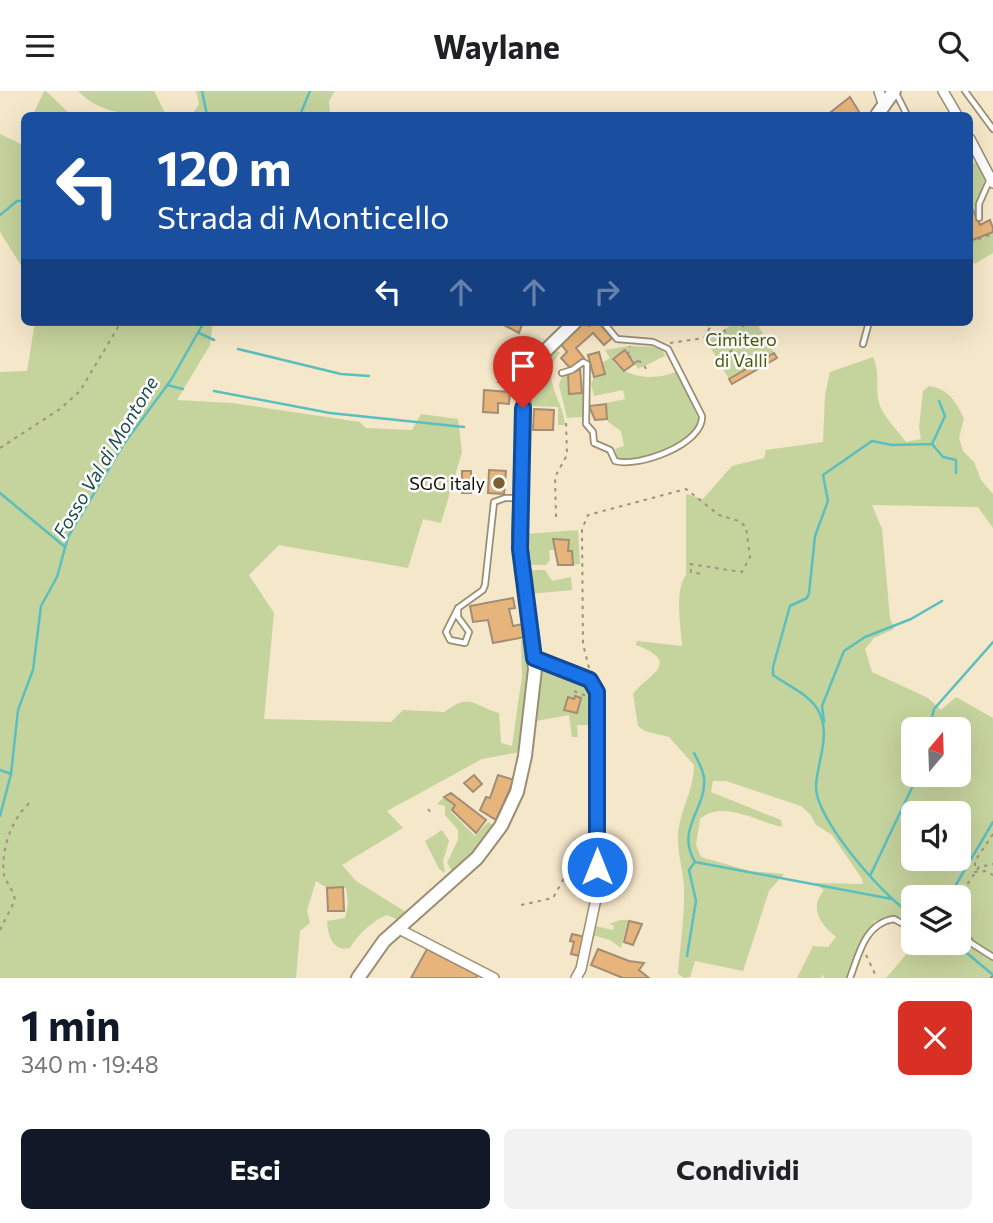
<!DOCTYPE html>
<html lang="it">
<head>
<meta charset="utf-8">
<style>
  :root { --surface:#fff; --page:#f2f2f2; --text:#202124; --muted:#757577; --accent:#111827 }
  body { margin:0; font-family:Commissioner,sans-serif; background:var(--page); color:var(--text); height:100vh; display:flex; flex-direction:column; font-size:26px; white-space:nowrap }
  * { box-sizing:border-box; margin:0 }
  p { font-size:23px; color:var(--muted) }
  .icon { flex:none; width:38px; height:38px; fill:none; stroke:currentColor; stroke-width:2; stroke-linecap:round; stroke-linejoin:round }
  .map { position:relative; height:887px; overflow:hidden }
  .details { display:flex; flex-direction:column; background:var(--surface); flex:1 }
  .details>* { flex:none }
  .hud { position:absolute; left:21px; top:21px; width:952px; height:214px; border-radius:10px; box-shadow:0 7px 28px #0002; background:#1a4fa0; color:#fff; overflow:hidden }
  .needle { width:46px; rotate:19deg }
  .fabs { position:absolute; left:901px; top:626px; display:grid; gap:14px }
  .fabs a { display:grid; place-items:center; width:70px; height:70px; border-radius:10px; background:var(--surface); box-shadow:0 7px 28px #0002; font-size:35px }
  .pin { position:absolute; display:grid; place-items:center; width:60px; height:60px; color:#fff; margin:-72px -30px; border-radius:50% 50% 50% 0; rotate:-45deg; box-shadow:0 0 7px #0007 }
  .pin .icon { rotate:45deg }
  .me { position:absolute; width:77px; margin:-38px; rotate:0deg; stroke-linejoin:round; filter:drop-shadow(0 0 5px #0008) }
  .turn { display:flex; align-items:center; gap:24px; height:147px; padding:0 21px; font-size:32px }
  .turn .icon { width:91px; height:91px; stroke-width:2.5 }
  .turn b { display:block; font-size:49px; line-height:60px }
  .lanes { display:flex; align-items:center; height:66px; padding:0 21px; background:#0003; justify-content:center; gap:35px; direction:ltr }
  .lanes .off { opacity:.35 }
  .round { display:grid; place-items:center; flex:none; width:74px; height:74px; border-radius:10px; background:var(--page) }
  .overview { display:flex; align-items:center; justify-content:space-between; height:119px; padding:0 21px }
  h1 { font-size:42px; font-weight:700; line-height:52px; color:var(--accent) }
  .cta { display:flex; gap:14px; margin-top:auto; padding:14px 21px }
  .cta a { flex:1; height:80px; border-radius:10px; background:var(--accent); color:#fff; font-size:28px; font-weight:700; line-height:80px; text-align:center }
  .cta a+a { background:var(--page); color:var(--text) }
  header { display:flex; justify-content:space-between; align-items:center; height:91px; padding:0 21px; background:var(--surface); font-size:32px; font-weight:700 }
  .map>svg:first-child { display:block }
  .green { fill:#c5d39d; fill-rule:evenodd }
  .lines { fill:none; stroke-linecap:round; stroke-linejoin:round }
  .stream { stroke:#5abfbe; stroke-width:2.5 }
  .building { fill:#e7b57b; stroke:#a28d76; stroke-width:2 }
  .service-casing { stroke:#9b8e73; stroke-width:8 }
  .minor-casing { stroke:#9b8e73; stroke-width:12 }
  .secondary-casing { stroke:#9b8e73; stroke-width:16 }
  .path { stroke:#9e937e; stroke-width:2; stroke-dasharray:3.5 5; stroke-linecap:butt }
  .service { stroke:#fff; stroke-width:4.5 }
  .minor { stroke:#fff; stroke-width:9 }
  .secondary { stroke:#fff; stroke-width:12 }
  .route-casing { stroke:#114b97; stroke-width:18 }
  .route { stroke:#1a73e8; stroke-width:12 }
  .poi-dot { fill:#7c5d32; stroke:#fff; stroke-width:2.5 }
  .labels { text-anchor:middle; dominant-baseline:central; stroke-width:5; stroke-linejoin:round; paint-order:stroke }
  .park-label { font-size:18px; fill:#4d5a0a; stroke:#fff }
  .poi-label { font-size:18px; fill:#110c04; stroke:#fff; text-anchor:end }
  .water-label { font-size:19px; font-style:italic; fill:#204d4d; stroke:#fff }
</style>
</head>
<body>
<header><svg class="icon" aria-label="menu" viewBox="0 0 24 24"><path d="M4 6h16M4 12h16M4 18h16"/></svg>Waylane<svg class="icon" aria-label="search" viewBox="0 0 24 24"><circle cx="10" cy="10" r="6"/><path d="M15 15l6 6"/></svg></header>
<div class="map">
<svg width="993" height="887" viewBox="0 0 993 887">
  <rect width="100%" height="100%" fill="#f5e7c9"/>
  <path class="green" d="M44 0H46L71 24H33Z
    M78 0H154L166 24C134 25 101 24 78 0Z
    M196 0H335L329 10 330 24H192L199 13Z
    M0 43 21 53 24 46V214V179L0 141Z
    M978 70 985 88 974 122 970 113V74Z
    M993 141V162L974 173 970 150Z
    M35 231H213L210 254 177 309 232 312 360 331 366 337 412 339 421 323 458 328 462 361 441 432 423 428 408 477 279 454 249 484 274 522 264 628 391 631 403 619 444 621C471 601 472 614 499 622L501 652 512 655 522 585 521 549H526L527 585 520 661 482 668 387 720 403 737 342 774 356 790 406 821 396 828 387 824C372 830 358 843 350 857 332 861 328 844 327 830L345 827 348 813 346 797H327L316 790 307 819 310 832 300 840 296 887H0V281L27 280Z
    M737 231H756L777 267 732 293 706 249Z
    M629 255 654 256 663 260 665 265 638 278 626 258 611 267C622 287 655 291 678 280L700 332C684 354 646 376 618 368L615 358 624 355 621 340 608 331 606 312 625 308 623 299 594 305 591 293 594 286 605 283 602 272 610 267 605 259Z
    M555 257 560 262C538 286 563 307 565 334H558V316L530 315 538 282Z
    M873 266C881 283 874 298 880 315 885 327 898 340 906 351L921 348 919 336 923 300 929 295C949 298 955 310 964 327L959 347 963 360 974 371 981 389 993 403V437L978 416 872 414 882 438 890 527 894 538 874 547 865 558 872 581 928 607 941 619 956 606 993 627V887H886L916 852H959V807H914L913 836 893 825 874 830 847 887H824L823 883 821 887H797L813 855 828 856 836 846C820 833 809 817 824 799L814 792 863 793 862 788 832 744 816 734 810 723 801 715 726 690H713L711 701 781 729 782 736C758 731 722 708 700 728L696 754 701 766 750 780 784 783 769 800 743 880 695 870 690 886 684 887 678 883C680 854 685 825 684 796 683 778 677 762 678 743 680 719 694 699 694 674L669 646 645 640 638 635 633 603C647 584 684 572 636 554L637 550 682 555C681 535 674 501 686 484V403L703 408 732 375 764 367 766 359 823 351 825 304 830 281ZM914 639H959V684H914ZM914 723H959V768H914Z
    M568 283 570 303 585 302 582 326 567 327 559 294 562 285Z
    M578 439 580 473 573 474 572 461 568 460 569 449 553 448 554 459H549L550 469 546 474H528L526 443Z
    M531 479H545L552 490 571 486 572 499 530 503Z
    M541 572 593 595 594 647 590 643 589 634H577L578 646H572L569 624 536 630Z
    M444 706 455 714 450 720 475 745 488 731 493 734 469 766 452 780 447 772 458 749V739L445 724V715L437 713Z
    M442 739 449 750 443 770 445 782 439 778 425 750Z
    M620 829H628L621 857 610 849 593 844 595 835 613 839 614 835 609 833Z"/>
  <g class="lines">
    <path class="stream" d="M202 0 207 24
      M300 24 310 0
      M0 124 17 110H24
      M199 242 214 249
      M238 258 341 283 369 285
      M167 294 183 298
      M214 300 330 322 464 336
      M932 353 943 366 956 369V382
      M0 402 65 456
      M824 631 822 615 844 560 865 546 911 528 942 510
      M929 639 934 618 993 551
      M694 662C698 670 703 678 704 687 707 718 675 737 695 771L892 808
      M0 679 11 683
      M0 725 11 683 18 619 33 579 41 515 57 486 68 446 123 354 171 289 204 231
      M870 785 918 684
      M948 807 993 731
      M914 825C886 809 814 727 816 695 817 671 831 645 819 621 810 603 788 595 773 584V576L790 515 807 507 809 502 815 445 828 410 823 384 872 350 892 354 932 353 945 325 939 310
      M955 852 993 884
      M687 865 696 810 689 779 695 771"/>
  </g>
  <path class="building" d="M850 6 861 24H827Z
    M970 113 980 134 990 129 993 137V141L970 150Z
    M498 231H523L519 242Z
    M585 231 589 235 598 231 612 247 604 254 593 242 576 257 584 267 571 278 561 267 567 261 560 252Z
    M519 252 532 259 522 274 516 295 498 291 506 269Z
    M625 259 634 273 624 280 613 268Z
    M599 261 605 283 594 286 588 264Z
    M774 262 777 267 732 293 729 288Z
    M580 278 582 302 569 303 568 283Z
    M484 299 510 301 509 313 498 312V322L483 321Z
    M606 313 607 328 595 329 589 315Z
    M534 318 554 319 553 339H533Z
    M489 379 506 380 504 403 488 402Z
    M462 380H471V402H462Z
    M553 448 569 449 568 460H572L573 474H558Z
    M513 507 515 517 509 518 513 535 523 533 525 546 493 552 488 529 473 531 470 515Z
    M575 605 581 607 577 622 564 619 568 606 574 608Z
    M474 684 482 693 473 701 464 692Z
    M498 684 514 689 496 729 480 719 486 706 490 707Z
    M451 702 486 729 476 742 452 719 455 714 444 706Z
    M343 796 344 820H328L327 797Z
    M629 830 642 833 633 854 624 851Z
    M572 843 585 846 580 865 571 863 574 851 570 850Z
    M427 858 478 884 476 887H411Z
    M598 858 629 870 644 872 639 879 649 887H623L591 874Z"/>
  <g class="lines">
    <defs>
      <path id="service" d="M895 0 907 24
        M965 0 993 38
        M979 127V113L990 88
        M863 253 869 231
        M562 282 572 279 583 271 587 273 586 333 593 341 594 352 610 359 615 370C638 377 704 353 702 325L668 258 653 251 617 248 603 231
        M458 517V526L469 541 465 552 450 549 446 541 458 517 483 499 485 494 494 411 505 407H519
        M959 836 971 852 993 866
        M850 887C859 863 865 832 894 828L914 839"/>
      <path id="minor" d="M879 0 884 15
        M943 0 957 24
        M970 48 993 92
        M534 567 590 589 597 601V803L581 878 576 887
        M397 837 494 887"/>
      <path id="secondary" d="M877 24 894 0
        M358 887 384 850 477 767 501 735 517 701 525 665 535 578 519 444 524 304 538 267 575 231"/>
    </defs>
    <use href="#service" class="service-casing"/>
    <use href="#minor" class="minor-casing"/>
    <use href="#secondary" class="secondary-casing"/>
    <path class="path" d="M970 151 993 143
      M720 231 745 278
      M742 233 761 267 770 262
      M670 252 704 247 713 231
      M628 264 630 255
      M629 264 634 272
      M722 265 756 246
      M638 270 643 272 647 280
      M635 272 640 268
      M0 357 60 318 80 300 121 231
      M556 426 555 386 567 364 566 329
      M589 577 583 553 582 438 588 424 686 398 719 424 739 430 746 436 750 466 742 481 690 473 691 481 701 483
      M574 600 589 606
      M428 718 432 723
      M993 743 975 770V781L985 780 993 784
      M958 807 979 776 993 773
      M521 814 553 807 573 771 586 762
      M0 839 15 809C13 798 7 793 4 784 0 759 13 724 32 710
      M866 864 877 887
      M990 887 993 885"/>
    <use href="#service" class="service"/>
    <use href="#minor" class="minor"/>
    <use href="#secondary" class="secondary"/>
  </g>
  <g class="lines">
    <defs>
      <path id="route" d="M523 317 520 458 534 567 590 589 597 601V776"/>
    </defs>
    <use href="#route" class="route-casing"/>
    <use href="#route" class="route"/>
  </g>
  <circle class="poi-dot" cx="499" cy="392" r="7"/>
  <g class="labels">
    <g class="park-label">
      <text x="741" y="248">Cimitero<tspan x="741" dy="21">di Valli</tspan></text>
    </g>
    <g class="poi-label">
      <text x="485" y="392">SGG italy</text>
    </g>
    <g class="water-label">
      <text transform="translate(105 366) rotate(-59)">Fosso Val di Montone</text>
    </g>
  </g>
</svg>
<div class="fabs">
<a><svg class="needle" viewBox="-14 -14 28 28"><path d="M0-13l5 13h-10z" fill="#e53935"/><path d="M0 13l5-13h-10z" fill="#757577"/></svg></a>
<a><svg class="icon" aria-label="sound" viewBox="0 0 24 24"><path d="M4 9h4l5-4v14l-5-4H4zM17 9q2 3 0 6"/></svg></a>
<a><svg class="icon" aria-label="layers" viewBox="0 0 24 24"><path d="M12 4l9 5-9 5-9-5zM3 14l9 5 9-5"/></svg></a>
</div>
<div class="pin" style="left:523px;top:317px;background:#d93025"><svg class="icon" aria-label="arrive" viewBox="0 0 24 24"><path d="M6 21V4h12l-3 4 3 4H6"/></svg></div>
<svg class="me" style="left:597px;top:776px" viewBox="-20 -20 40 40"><circle r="17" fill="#1a73e8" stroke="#fff" stroke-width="3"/><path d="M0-11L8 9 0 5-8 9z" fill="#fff"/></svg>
<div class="hud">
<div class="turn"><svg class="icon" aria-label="left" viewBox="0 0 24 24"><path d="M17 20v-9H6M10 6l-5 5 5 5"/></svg><div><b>120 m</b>Strada di Monticello</div></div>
<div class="lanes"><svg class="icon" aria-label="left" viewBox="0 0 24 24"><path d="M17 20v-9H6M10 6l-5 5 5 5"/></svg><svg class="icon off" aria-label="ahead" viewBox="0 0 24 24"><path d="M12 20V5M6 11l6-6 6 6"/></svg><svg class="icon off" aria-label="ahead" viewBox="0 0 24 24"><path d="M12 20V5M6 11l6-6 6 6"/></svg><svg class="icon off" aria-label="right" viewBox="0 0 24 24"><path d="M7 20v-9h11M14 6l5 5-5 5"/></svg></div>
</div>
</div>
<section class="details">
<div class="overview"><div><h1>1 min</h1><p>340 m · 19:48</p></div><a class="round" style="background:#d93025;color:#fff"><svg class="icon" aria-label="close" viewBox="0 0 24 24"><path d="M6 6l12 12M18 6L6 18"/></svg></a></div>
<div class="cta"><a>Esci</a><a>Condividi</a></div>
</section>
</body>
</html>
